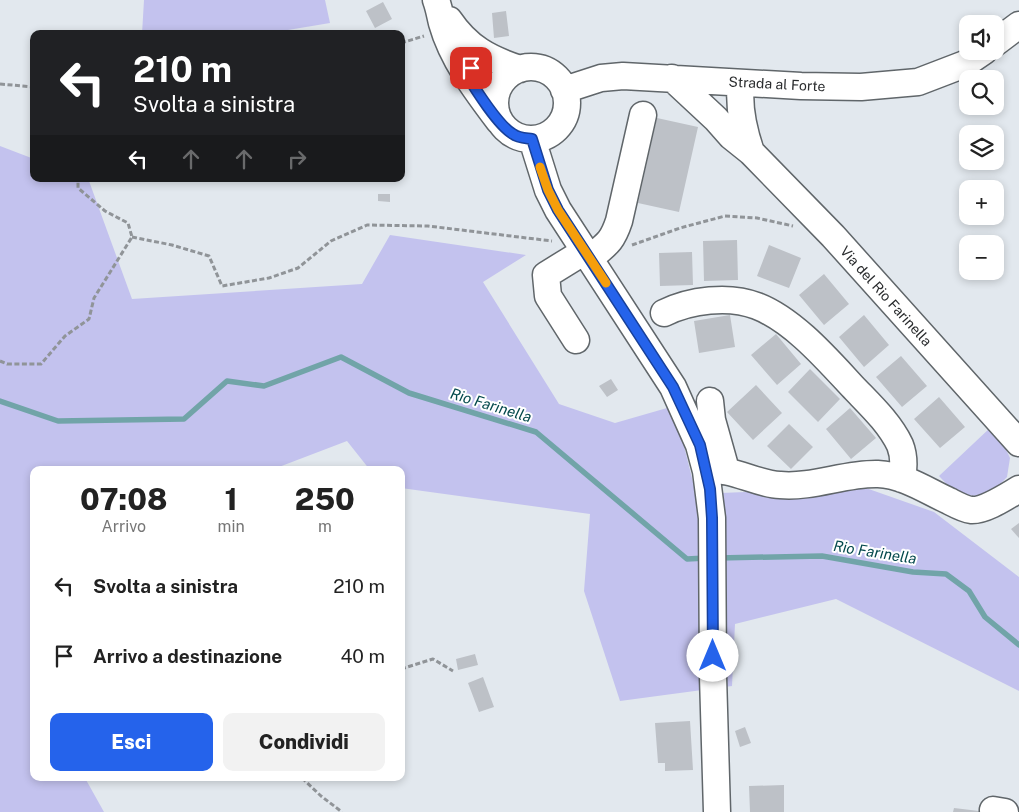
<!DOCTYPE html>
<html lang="it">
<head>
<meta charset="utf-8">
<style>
  :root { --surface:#fff; --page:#f2f2f2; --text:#222; --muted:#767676; --accent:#2563eb }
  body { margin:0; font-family:"Public Sans",sans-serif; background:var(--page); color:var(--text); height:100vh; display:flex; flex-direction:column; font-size:19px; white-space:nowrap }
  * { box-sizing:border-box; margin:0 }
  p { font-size:16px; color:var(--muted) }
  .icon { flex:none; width:28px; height:28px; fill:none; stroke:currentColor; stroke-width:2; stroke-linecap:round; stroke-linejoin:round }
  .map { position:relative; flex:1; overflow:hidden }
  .side { position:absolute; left:30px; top:466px; width:375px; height:315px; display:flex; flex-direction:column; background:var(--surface); border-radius:10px; box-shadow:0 2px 8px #0003 }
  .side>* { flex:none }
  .hud { position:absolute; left:30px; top:30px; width:375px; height:152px; border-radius:10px; box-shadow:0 2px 8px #0003; background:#202124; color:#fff; overflow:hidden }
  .tools { position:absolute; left:959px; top:15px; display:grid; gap:10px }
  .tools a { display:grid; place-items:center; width:45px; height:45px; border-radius:10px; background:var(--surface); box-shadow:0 2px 8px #0003; font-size:25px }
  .pin { position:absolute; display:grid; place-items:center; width:42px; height:42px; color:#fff; margin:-21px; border-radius:10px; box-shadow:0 2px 8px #0006 }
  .me { position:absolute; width:55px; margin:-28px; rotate:0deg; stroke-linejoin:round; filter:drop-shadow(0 0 4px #0008) }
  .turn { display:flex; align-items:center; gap:18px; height:105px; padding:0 20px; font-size:22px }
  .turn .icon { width:65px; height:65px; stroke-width:2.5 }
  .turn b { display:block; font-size:35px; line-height:42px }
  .lanes { display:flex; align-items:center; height:48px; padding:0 20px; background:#0003; justify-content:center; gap:25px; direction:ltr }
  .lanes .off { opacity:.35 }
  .eta { display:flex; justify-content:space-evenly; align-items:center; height:85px; text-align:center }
  .eta b { font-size:30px; font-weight:800; line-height:35px }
  .primary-button { display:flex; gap:10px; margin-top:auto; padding:10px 20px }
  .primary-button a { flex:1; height:58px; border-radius:10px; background:var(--accent); color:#fff; font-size:20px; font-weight:800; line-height:58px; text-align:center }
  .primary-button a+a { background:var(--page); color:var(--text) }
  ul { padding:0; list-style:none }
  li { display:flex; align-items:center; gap:15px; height:70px; padding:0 20px }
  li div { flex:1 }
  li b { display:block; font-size:19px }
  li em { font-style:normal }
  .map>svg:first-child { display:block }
  .green { fill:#c3c2ee }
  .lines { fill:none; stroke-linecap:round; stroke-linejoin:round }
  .stream { stroke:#71a4a8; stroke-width:5.5 }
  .building { fill:#bdc1c7 }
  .minor-casing { stroke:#60666a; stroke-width:29 }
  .path { stroke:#909498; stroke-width:3; stroke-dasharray:5 2.5; stroke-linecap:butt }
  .minor { stroke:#fff; stroke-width:26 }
  .route-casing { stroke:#184099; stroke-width:12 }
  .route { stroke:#2563eb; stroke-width:9 }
  .slow { stroke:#f59e0b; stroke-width:9 }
  .labels { text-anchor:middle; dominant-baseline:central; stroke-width:4; stroke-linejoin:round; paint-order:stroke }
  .street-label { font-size:14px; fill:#2a2c2e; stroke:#fff }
  .water-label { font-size:15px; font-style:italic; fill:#04494c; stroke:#fff }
</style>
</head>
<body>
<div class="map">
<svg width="1019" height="812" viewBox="0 0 1019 812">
  <rect width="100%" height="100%" fill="#e2e8ee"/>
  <path class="green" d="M144 0H325L330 23 264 34H142Z
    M0 146 34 159V179H82L89 181 132 299 362 284 390 235 526 255 483 282 559 404 615 423 674 406 696 494 863 487 934 512 1019 577V691L836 599 735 624 732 686 620 701 584 591 590 514 401 488V470H370L347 441 271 470H34V778H85L104 812H0Z
    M991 427 1001 439 1010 458 1007 477 990 495C964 497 957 496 939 476Z"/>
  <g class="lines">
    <path class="stream" d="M0 401 58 421 184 419 227 381 264 386 341 357 409 393 536 432 687 559 706 558
      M718 558 822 556 913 572 946 574 969 591 985 617 1019 645"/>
  </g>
  <path class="building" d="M383 2 392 19 375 28 366 11Z
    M506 11 509 36 494 38 492 13Z
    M657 118 698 127 679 212 638 203Z
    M378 194H390V202L378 201Z
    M737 240 738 280 704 281 703 241Z
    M769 245 801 258 789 288 757 276Z
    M692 252 693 285 660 286 659 253Z
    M824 274 849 304 824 325 799 295Z
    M730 315 735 347 699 353 694 321Z
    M864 315 889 345 864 367 839 337Z
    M776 334 801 364 777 385 751 355Z
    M901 356 927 386 902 407 876 377Z
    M810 369 840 399 818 422 788 392Z
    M611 379 618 390 607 397 599 386Z
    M756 385 782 413 753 440 727 412Z
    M939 397 965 427 940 448 914 419Z
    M850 408 876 438 851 459 826 429Z
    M789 424 813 447 791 469 767 446Z
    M1019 523V538L1011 529Z
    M475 654 478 665 458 670 456 659Z
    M483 677 494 707 479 712 468 683Z
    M690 721 693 770 665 771V763H658L655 723Z
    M745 727 751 743 740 747 735 731Z
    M784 785V812H750L749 786Z
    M954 808 979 811V812H953Z"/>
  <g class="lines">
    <defs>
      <path id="minor" d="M436 0C439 8 440 15 442 23 452 59 477 92 499 121
        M449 20C468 48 489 59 520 69
        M995 43 1019 25
        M495 103a36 36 0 1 1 72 0a36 36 0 1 1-72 0Z
        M672 78 716 119 731 136 751 152 833 236 1019 443
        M741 83C738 107 743 129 751 152
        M564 90 601 78 623 76 801 86 861 87 918 82 965 64 984 51
        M532 139 548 190 558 210 673 387 699 445 706 471 712 518 713 676 717 812
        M590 258C607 244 612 242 619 221L643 115
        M664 313C690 300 729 295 757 306 793 320 826 358 852 386 869 404 889 422 900 445 904 455 904 468 902 479
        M576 340 548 296 546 275 585 251
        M710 401 712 420 726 470
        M706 471C730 466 755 484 780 485 813 488 845 473 878 474 904 475 927 491 949 501 955 504 964 509 971 510 985 511 1007 496 1019 489
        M993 810 1005 812"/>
    </defs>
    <use href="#minor" class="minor-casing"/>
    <path class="path" d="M401 43 424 36
      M0 84 34 87
      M132 237 172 245 209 256 222 286 269 278 298 268 331 241 367 225 428 226 552 241
      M632 245 680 228 725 216 757 218 793 226
      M0 361 7 364H41L65 336 89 319 94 298 132 237 128 223 105 211 78 188V179
      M401 669 433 659 453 671
      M302 778 321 796 342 812"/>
    <use href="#minor" class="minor"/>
  </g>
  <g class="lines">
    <defs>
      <path id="route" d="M471 68 464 71C474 87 498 126 513 134 518 138 525 138 532 139L548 190 558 210 673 387 700 445 710 489 712 518 713 656"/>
    </defs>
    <use href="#route" class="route-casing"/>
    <use href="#route" class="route"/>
    <path class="slow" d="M540 167 548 190 558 210 606 283"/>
  </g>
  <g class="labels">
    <g class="street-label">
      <text transform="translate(777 84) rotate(3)">Strada al Forte</text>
      <text transform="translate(886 296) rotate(48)">Via del Rio Farinella</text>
    </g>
    <g class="water-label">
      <text transform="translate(491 405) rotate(17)">Rio Farinella</text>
      <text transform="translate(875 552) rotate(9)">Rio Farinella</text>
    </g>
  </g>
</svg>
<div class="tools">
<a><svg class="icon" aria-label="sound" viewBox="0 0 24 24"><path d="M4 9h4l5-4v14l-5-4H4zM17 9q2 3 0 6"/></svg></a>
<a><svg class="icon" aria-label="search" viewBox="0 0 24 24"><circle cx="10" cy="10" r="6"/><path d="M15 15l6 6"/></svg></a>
<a><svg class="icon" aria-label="layers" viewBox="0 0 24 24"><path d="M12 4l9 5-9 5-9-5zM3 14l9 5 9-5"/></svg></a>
<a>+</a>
<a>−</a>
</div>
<div class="pin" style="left:471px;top:68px;background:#d93025"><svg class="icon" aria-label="arrive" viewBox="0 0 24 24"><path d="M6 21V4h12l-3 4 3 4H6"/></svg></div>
<svg class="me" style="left:713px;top:656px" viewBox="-20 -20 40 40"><circle r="19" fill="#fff"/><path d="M0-13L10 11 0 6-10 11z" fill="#2563eb"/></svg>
<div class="hud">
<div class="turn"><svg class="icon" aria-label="left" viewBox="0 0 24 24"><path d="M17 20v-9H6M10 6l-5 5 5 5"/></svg><div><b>210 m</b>Svolta a sinistra</div></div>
<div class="lanes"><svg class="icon" aria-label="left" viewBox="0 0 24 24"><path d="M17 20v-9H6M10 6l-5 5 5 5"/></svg><svg class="icon off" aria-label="ahead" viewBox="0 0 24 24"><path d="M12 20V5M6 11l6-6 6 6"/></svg><svg class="icon off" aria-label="ahead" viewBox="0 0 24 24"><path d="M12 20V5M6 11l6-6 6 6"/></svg><svg class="icon off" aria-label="right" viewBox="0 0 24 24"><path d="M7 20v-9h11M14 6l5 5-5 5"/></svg></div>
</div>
<section class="side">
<div class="eta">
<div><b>07:08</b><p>Arrivo</p></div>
<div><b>1</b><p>min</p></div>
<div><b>250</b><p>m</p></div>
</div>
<ul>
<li><svg class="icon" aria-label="left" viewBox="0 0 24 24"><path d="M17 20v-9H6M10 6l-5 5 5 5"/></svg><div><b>Svolta a sinistra</b></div><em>210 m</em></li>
<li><svg class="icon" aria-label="arrive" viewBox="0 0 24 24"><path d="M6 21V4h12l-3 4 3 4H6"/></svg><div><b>Arrivo a destinazione</b></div><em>40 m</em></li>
</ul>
<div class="primary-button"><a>Esci</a><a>Condividi</a></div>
</section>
</div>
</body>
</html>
